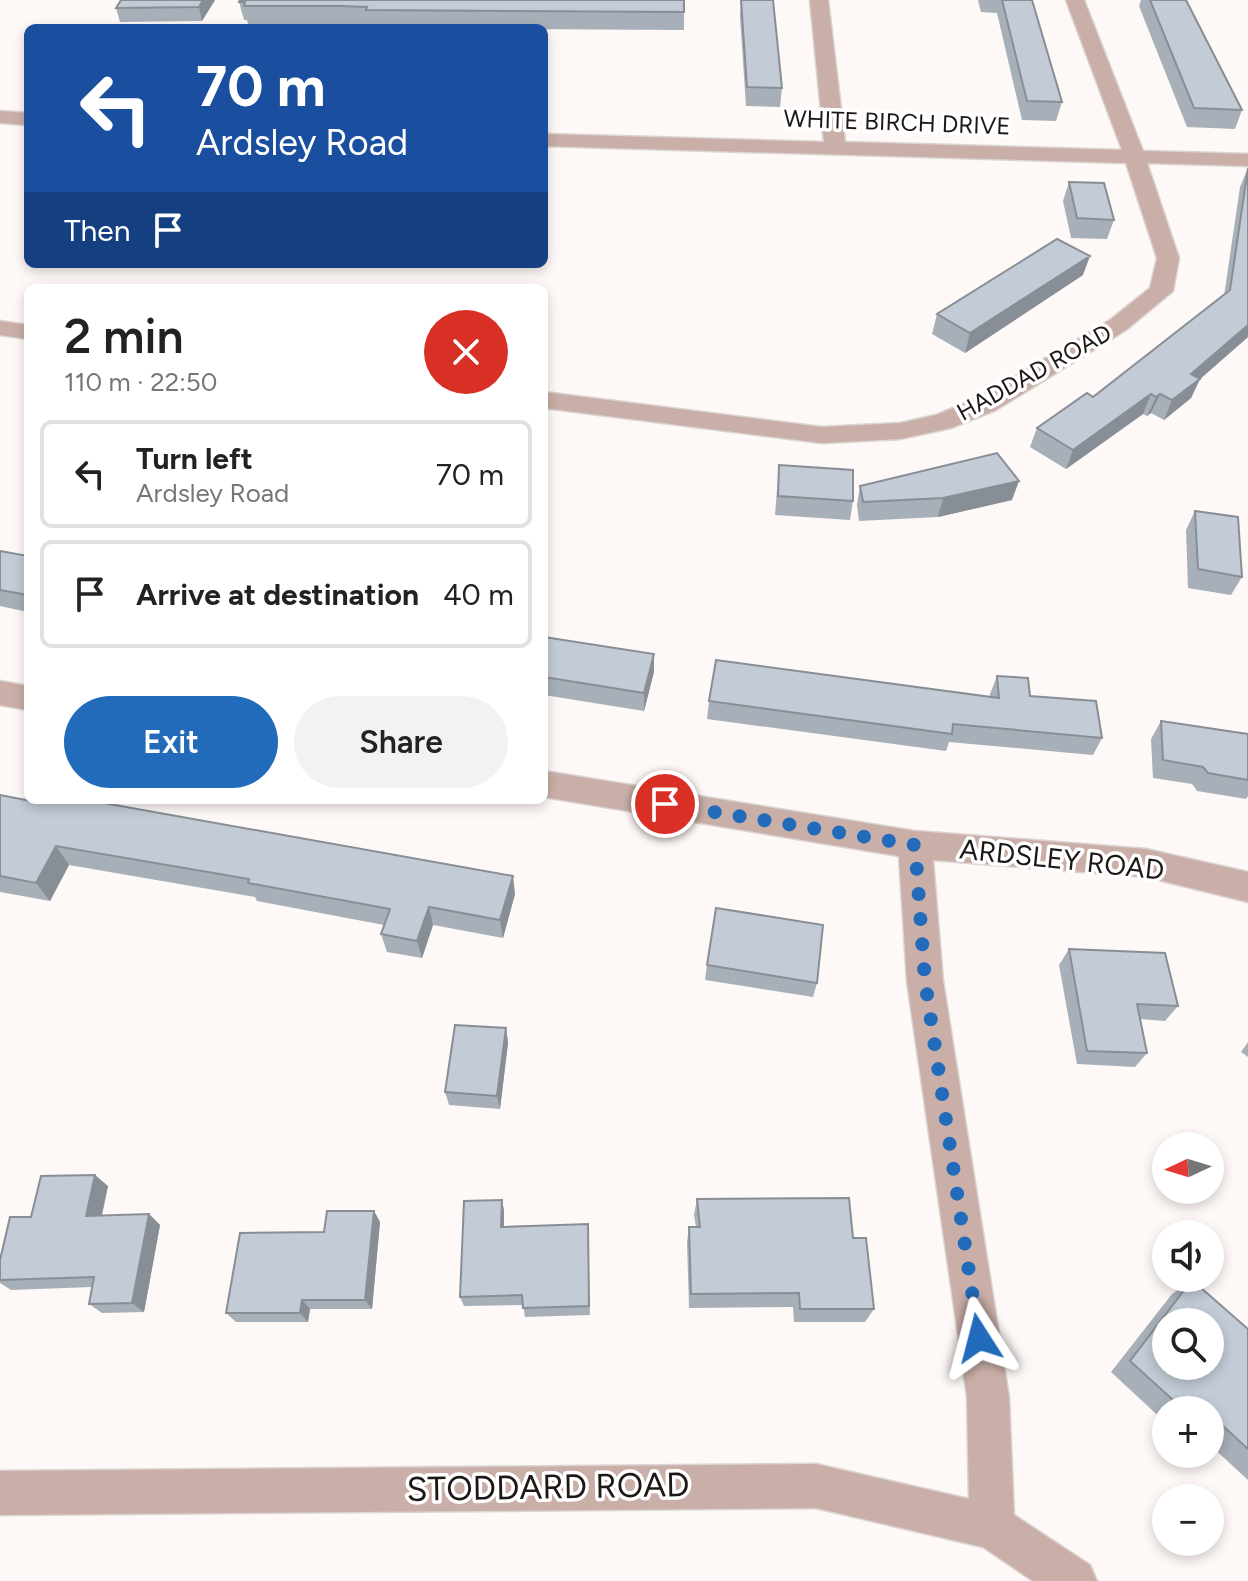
<!DOCTYPE html>
<html lang="en">
<head>
<meta charset="utf-8">
<style>
  :root { --surface:#fff; --page:#f2f2f2; --text:#222; --muted:#767676; --line:#e0e0e0; --accent:#226aba }
  body { margin:0; font-family:Figtree,sans-serif; background:var(--page); color:var(--text); height:100vh; display:flex; flex-direction:column; font-size:30px; white-space:nowrap }
  * { box-sizing:border-box; margin:0 }
  p { font-size:26px; color:var(--muted) }
  .icon { flex:none; width:44px; height:44px; fill:none; stroke:currentColor; stroke-width:2; stroke-linecap:round; stroke-linejoin:round }
  .map { position:relative; flex:1; overflow:hidden }
  .panel { position:absolute; left:24px; top:284px; width:524px; height:520px; display:flex; flex-direction:column; background:var(--surface); border-radius:12px; box-shadow:0 4px 12px #0003 }
  .panel>* { flex:none }
  .hud { position:absolute; left:24px; top:24px; width:524px; height:244px; border-radius:12px; box-shadow:0 4px 12px #0003; background:#1a4fa0; color:#fff; overflow:hidden }
  .needle { width:52px; rotate:266deg }
  .buttons { position:absolute; left:1152px; top:1132px; display:grid; gap:16px }
  .buttons a { display:grid; place-items:center; width:72px; height:72px; border-radius:50%; background:var(--surface); box-shadow:0 4px 12px #0003; font-size:40px }
  .pin { position:absolute; display:grid; place-items:center; width:68px; height:68px; color:#fff; margin:-34px; border:4px solid #fff; border-radius:50%; box-shadow:0 2px 8px #0007 }
  .me { position:absolute; width:88px; margin:-44px; rotate:351deg; stroke-linejoin:round; filter:drop-shadow(0 0 6px #0008) }
  .turn { display:flex; align-items:center; gap:28px; height:168px; padding:0 40px; font-size:36px }
  .turn .icon { width:104px; height:104px; stroke-width:2.5 }
  .turn b { display:block; font-size:56px; line-height:68px }
  .then { display:flex; align-items:center; height:76px; padding:0 40px; background:#0003; gap:16px; font-size:30px }
  .round { display:grid; place-items:center; flex:none; width:84px; height:84px; border-radius:42px; background:var(--page) }
  .summary { display:flex; align-items:center; justify-content:space-between; height:136px; padding:0 40px }
  h1 { font-size:48px; font-weight:600; line-height:60px }
  .action { display:flex; gap:16px; margin-top:auto; padding:16px 40px }
  .action a { flex:1; height:92px; border-radius:48px; background:var(--accent); color:#fff; font-size:32px; font-weight:600; line-height:92px; text-align:center }
  .action a+a { background:var(--page); color:var(--text) }
  ul { padding:0; list-style:none }
  li { display:flex; align-items:center; gap:24px; height:108px; margin:0 16px 12px; padding:0 24px; border:4px solid var(--line); border-radius:12px }
  li div { flex:1 }
  li b { display:block; font-size:30px }
  li em { font-style:normal }
  .map>svg:first-child { display:block }
  .lines { fill:none; stroke-linecap:round; stroke-linejoin:round }
  .street-casing { stroke:#dad4d2; stroke-width:3 }
  .street { fill:#caafa8; fill-rule:evenodd }
  .wall { fill:#a7afb8 }
  .shaded-wall { fill:#888e96 }
  .building { fill:#c2cbd6; stroke:#888e96; stroke-width:2; fill-rule:evenodd }
  .route { stroke:#226aba; stroke-width:14; stroke-dasharray:0 25.2 }
  .labels { text-anchor:middle; dominant-baseline:central; stroke-width:7; stroke-linejoin:round; paint-order:stroke }
  .far-street-label { font-size:24px; fill:#1d1716; stroke:#fff }
  .street-label { font-size:28px; fill:#1d1716; stroke:#fff }
  .near-street-label { font-size:34px; fill:#1d1716; stroke:#fff }
</style>
</head>
<body>
<div class="map">
<svg width="1248" height="1581" viewBox="0 0 1248 1581">
  <rect width="100%" height="100%" fill="#fef8f6"/>
  <g class="lines">
    <defs>
      <path id="street" d="M810 0H828L845 142 1122 150 1066 0H1084L1143 151 1248 154V166L1147 163 1179 258 1173 291 1126 330 996 410 951 428 900 439 822 443 544 408V392L822 427 900 423 936 415 978 398 1110 320 1150 288 1157 258 1126 163 544 146V134L824 142Z
        M0 111 28 113V125L0 123Z
        M0 321 28 325V339L0 335Z
        M0 681 28 686V710L0 705Z
        M544 771 915 831 1146 849 1248 872V902L1146 877 933 860 943 981 1009 1397 1014 1515 1090 1565 1097 1581H1033L983 1547 816 1508 0 1515V1471L816 1464 969 1499 967 1397 907 981 899 856 544 797Z"/>
    </defs>
    <use href="#street" class="street-casing"/>
    <use href="#street" class="street"/>
  </g>
  <path class="wall" d="M121 0H215L202 21 120 22 116 8Z
    M684 0V30L369 28 368 25 344 24H248L247 20H244L239 2Z
    M741 0 782 88 780 107 746 106 740 17Z
    M978 0H1032L1062 102 1056 121 1022 120 997 13 981 12Z
    M1141 0H1186L1242 110 1235 129 1187 127 1139 6Z
    M1248 168V337L1200 379 1191 398 1164 420 1151 413 1147 416 1143 414 1066 469 1030 447 1037 428 1093 397 1224 296 1240 187Z
    M1069 182 1114 220 1107 239 1071 238 1063 201Z
    M1083 275 965 353 932 334 937 314Z
    M779 465 853 501 850 520 775 515Z
    M860 486 1012 500 938 517 859 521 857 505Z
    M1195 511 1242 577 1231 595 1188 588 1186 530Z
    M0 551 28 556V612L0 606Z
    M544 637 654 654V672L644 711 544 695Z
    M997 676 1102 738 1093 755 949 742 946 751 707 719 709 701 990 697V694Z
    M1161 721 1248 734V796L1246 799 1197 791 1192 784 1153 778 1151 739Z
    M0 795 515 894 503 938 433 925 422 958 387 952 381 934 384 925 257 901 255 897 69 865 50 901 0 892Z
    M1069 949 1178 1006 1165 1021 1140 1019 1147 1053 1135 1067 1077 1064 1059 965Z
    M707 965 817 983 813 997 705 980Z
    M506 1028 508 1043 500 1109 449 1105 445 1092Z
    M1248 1042V1057L1241 1052Z
    M108 1186 102 1216 149 1214 160 1225 144 1312 102 1313 89 1304 92 1287 11 1290 0 1283V1260L31 1217Z
    M697 1199 853 1238 874 1309 865 1322H794L793 1307 689 1308 687 1242 689 1227H696L694 1215Z
    M502 1200 504 1211V1226L588 1224 590 1315 525 1317 523 1305 464 1306 460 1297Z
    M374 1211 380 1222 372 1309H310L308 1322H236L226 1313 324 1232Z
    M1192 1280 1248 1329V1480L1210 1445V1410H1166V1423L1111 1372 1172 1294Z"/>
  <path class="shaded-wall" d="M203 0H215L202 21 199 7Z
    M1090 256 1083 275 965 353 970 333Z
    M1248 325V337L1200 379 1191 398 1164 420 1172 400 1191 374Z
    M1151 394 1143 414 1066 469 1073 450Z
    M1160 394 1151 413 1147 416 1156 397Z
    M1019 481 1012 500 938 517 943 498Z
    M654 654V672L644 711V693Z
    M56 846 69 865 50 901 36 883Z
    M513 876 515 894 503 938 500 920Z
    M429 907 433 925 422 958 417 941Z
    M506 1028 508 1043 500 1109 497 1096Z
    M95 1175 108 1186 99 1227 86 1216Z
    M502 1200 504 1211V1237L501 1227Z
    M374 1211 380 1222 372 1309 365 1300Z
    M149 1214 160 1225 144 1312 132 1303Z
    M302 1300 310 1309 308 1322 300 1313Z"/>
  <path class="building" d="M121 0H203L199 7 116 8Z
    M240 0H684V12L366 10 367 7 341 6H244L245 2H239Z
    M741 0H773L782 88 747 87Z
    M1002 0H1032L1062 102 1027 101Z
    M1150 0H1186L1242 110 1194 108Z
    M1248 168V325L1191 374 1200 379 1172 400 1160 394 1156 397 1151 394 1073 450 1037 428 1087 393 1093 397 1230 290Z
    M1069 182 1104 183 1114 220 1077 218Z
    M1057 239 1090 256 970 333 937 314Z
    M997 453 1019 481 943 498 863 502 860 486Z
    M779 465 853 470V501L778 496Z
    M1195 511 1238 517 1242 577 1198 569Z
    M0 551 28 556V595L0 590Z
    M544 637 654 654 644 693 544 677Z
    M716 660 999 698 997 676 1028 678 1030 696 1096 701 1102 738 953 724 952 734 709 701Z
    M1161 721 1248 734V780L1208 773 1203 767 1163 760Z
    M0 795 36 802V800H87L513 876 500 920 429 907 417 941 381 934 390 909 248 883 249 879 56 846 36 883 0 876Z
    M716 908 823 925 817 983 707 965Z
    M1069 949 1165 953 1178 1006 1137 1004 1147 1053 1087 1051Z
    M455 1025 506 1028 497 1096 445 1092Z
    M95 1175 86 1216 149 1214 132 1303 89 1304 94 1277 0 1280V1260L10 1217H31L41 1176Z
    M849 1198 853 1238H866L874 1309H800L799 1293 691 1294 689 1227H700L697 1199Z
    M502 1200 501 1227 588 1224 589 1306 523 1308 522 1295 460 1297 464 1201Z
    M327 1211H374L365 1300H302L300 1313H226L240 1233 324 1232Z
    M1192 1280 1248 1329V1449L1210 1414V1410H1205L1198 1404 1194 1410H1184L1130 1361ZM1166 1322H1210V1366H1166Z"/>
  <g class="lines">
    <path class="route" d="M665 804 915 845 925 981 979 1338"/>
  </g>
  <g class="labels">
    <g class="far-street-label">
      <text transform="translate(897 122) rotate(2)">WHITE BIRCH DRIVE</text>
      <text transform="translate(1034 372) rotate(-29)">HADDAD ROAD</text>
    </g>
    <g class="street-label">
      <text transform="translate(1062 859) rotate(6)">ARDSLEY ROAD</text>
    </g>
    <g class="near-street-label">
      <text transform="translate(548 1487) rotate(-1)">STODDARD ROAD</text>
    </g>
  </g>
</svg>
<div class="buttons">
<a><svg class="needle" viewBox="-14 -14 28 28"><path d="M0-13l5 13h-10z" fill="#e53935"/><path d="M0 13l5-13h-10z" fill="#767676"/></svg></a>
<a><svg class="icon" aria-label="sound" viewBox="0 0 24 24"><path d="M4 9h4l5-4v14l-5-4H4zM17 9q2 3 0 6"/></svg></a>
<a><svg class="icon" aria-label="search" viewBox="0 0 24 24"><circle cx="10" cy="10" r="6"/><path d="M15 15l6 6"/></svg></a>
<a>+</a>
<a>−</a>
</div>
<div class="pin" style="left:665px;top:804px;background:#d93025"><svg class="icon" aria-label="arrive" viewBox="0 0 24 24"><path d="M6 21V4h12l-3 4 3 4H6"/></svg></div>
<svg class="me" style="left:979px;top:1338px" viewBox="-20 -20 40 40"><path d="M0-17L14 15 0 8-14 15z" fill="#226aba" stroke="#fff" stroke-width="4"/></svg>
<div class="hud">
<div class="turn"><svg class="icon" aria-label="left" viewBox="0 0 24 24"><path d="M17 20v-9H6M10 6l-5 5 5 5"/></svg><div><b>70 m</b>Ardsley Road</div></div>
<div class="then">Then<svg class="icon" aria-label="arrive" viewBox="0 0 24 24"><path d="M6 21V4h12l-3 4 3 4H6"/></svg></div>
</div>
<section class="panel">
<div class="summary"><div><h1>2 min</h1><p>110 m · 22:50</p></div><a class="round" style="background:#d93025;color:#fff"><svg class="icon" aria-label="close" viewBox="0 0 24 24"><path d="M6 6l12 12M18 6L6 18"/></svg></a></div>
<ul>
<li><svg class="icon" aria-label="left" viewBox="0 0 24 24"><path d="M17 20v-9H6M10 6l-5 5 5 5"/></svg><div><b>Turn left</b><p>Ardsley Road</p></div><em>70 m</em></li>
<li><svg class="icon" aria-label="arrive" viewBox="0 0 24 24"><path d="M6 21V4h12l-3 4 3 4H6"/></svg><div><b>Arrive at destination</b></div><em>40 m</em></li>
</ul>
<div class="action"><a>Exit</a><a>Share</a></div>
</section>
</div>
</body>
</html>
